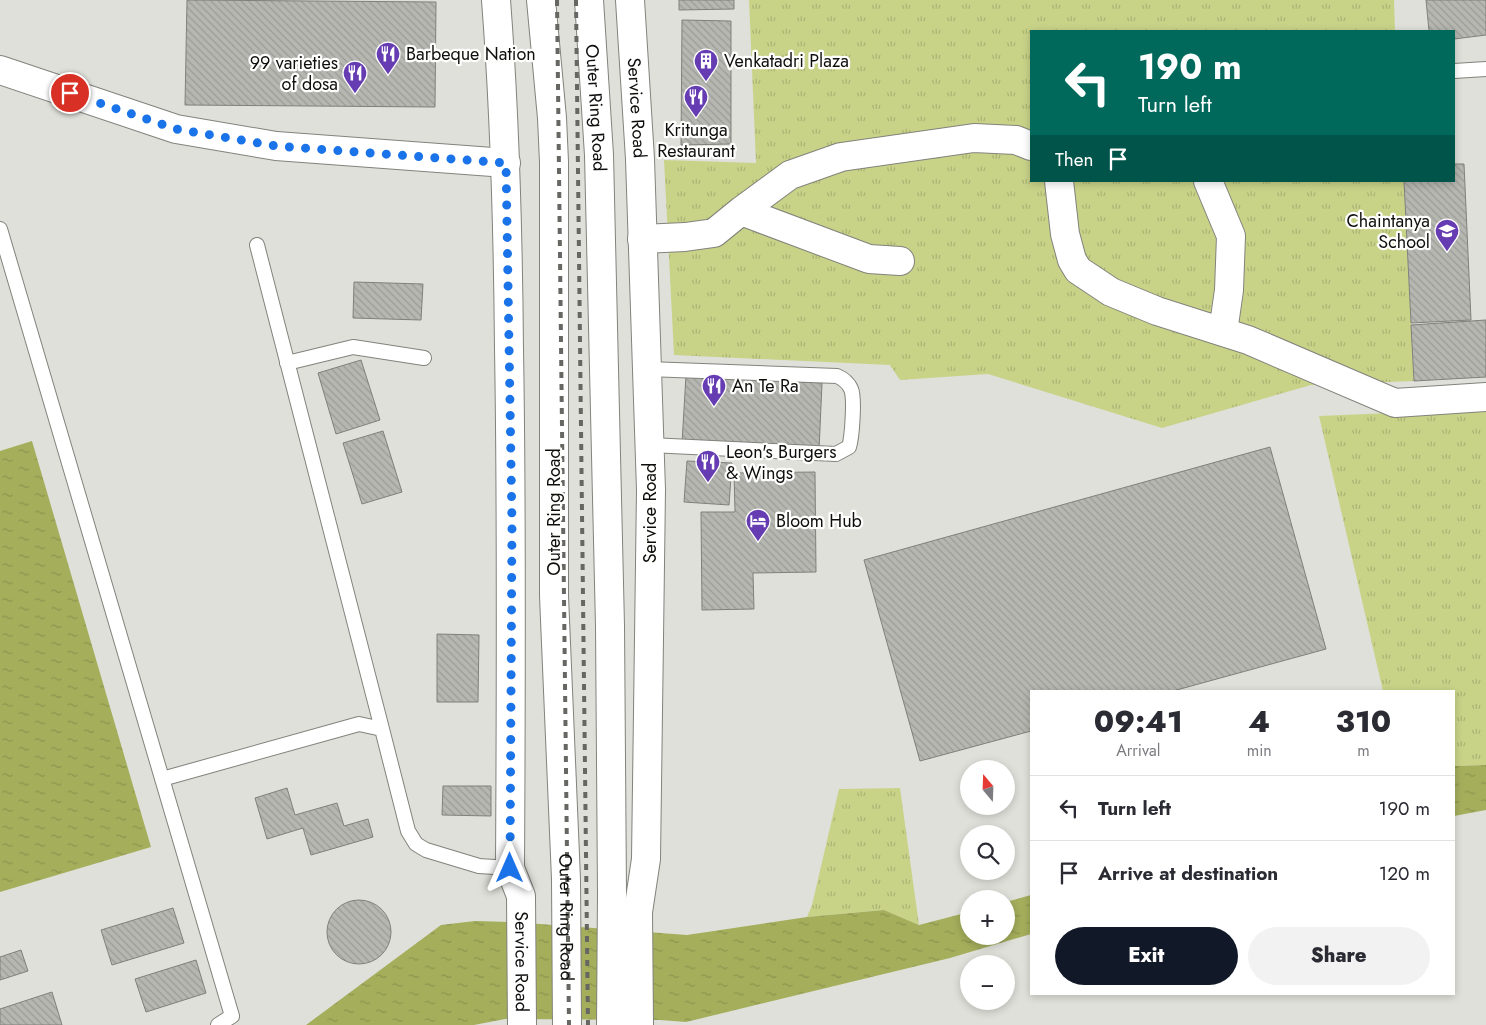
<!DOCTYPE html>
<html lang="en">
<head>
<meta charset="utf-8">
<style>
  :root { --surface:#fff; --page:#f2f2f3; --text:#2b2b33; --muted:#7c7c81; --line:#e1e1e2; --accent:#111827 }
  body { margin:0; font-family:Jost,sans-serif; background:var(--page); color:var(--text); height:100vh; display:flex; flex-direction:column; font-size:19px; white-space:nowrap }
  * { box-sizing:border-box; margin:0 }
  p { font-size:16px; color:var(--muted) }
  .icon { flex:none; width:28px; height:28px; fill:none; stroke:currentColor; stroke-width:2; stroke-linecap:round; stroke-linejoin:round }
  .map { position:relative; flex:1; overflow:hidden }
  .details { position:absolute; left:1030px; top:690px; width:425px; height:305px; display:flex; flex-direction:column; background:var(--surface); border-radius:0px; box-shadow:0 2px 8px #0003 }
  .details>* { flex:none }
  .banner { position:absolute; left:1030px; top:30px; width:425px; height:152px; border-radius:0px; box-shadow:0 2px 8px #0003; background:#00695c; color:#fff; overflow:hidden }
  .needle { width:32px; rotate:341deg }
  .controls { position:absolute; left:960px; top:760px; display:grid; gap:10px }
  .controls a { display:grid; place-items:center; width:55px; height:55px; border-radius:50%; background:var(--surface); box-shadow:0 2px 8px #0003; font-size:25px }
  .pin { position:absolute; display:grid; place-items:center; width:42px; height:42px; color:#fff; margin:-21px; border:2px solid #fff; border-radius:50%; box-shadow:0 1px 5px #0007 }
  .me { position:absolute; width:55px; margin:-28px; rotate:0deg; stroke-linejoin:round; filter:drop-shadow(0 0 4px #0008) }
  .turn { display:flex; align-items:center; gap:18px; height:105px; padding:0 25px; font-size:22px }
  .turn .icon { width:65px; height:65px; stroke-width:2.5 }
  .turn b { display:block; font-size:35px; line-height:42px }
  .then { display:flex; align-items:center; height:48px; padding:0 25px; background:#0003; gap:10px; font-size:19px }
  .eta { display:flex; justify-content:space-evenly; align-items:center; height:85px; text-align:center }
  .eta b { font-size:30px; font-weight:800; line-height:35px }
  .action { display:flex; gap:10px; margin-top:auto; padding:10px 25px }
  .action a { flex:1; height:58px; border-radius:30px; background:var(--accent); color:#fff; font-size:20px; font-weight:800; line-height:58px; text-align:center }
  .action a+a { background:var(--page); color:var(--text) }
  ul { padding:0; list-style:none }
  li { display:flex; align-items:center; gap:15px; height:65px; padding:0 25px; border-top:1px solid var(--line) }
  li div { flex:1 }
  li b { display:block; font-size:19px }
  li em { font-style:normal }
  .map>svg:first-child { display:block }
  .grass { fill:url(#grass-tufts) }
  .water { fill:url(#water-ripples) }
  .building { fill:url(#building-back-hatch); stroke:#80817b }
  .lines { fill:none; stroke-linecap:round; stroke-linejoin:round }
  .lane-casing { stroke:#82837c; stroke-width:16 }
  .street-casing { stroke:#82837c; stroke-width:30 }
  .secondary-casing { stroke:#82837c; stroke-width:30 }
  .highway-casing { stroke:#82837c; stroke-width:30 }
  .lane { stroke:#fff; stroke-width:14 }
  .street { stroke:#fff; stroke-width:28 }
  .secondary { stroke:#fff; stroke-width:28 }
  .highway { stroke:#fff; stroke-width:28 }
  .rail { stroke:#666762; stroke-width:4; stroke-dasharray:6 6; stroke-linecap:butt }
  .route { stroke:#1a73e8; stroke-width:9; stroke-dasharray:0 16.2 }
  .labels { text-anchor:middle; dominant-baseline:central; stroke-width:4.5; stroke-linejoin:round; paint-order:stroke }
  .poi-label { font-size:18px; fill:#0e0f0c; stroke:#fffffe; text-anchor:start }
  .street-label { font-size:18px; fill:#0e0f0c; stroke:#fffffe }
</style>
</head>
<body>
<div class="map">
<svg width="1486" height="1025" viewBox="0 0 1486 1025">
  <defs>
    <pattern id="grass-tufts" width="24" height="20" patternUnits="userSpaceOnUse" patternTransform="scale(1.25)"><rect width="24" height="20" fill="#c9d388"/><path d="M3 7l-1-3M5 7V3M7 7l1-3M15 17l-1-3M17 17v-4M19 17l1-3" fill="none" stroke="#abb474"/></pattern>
    <pattern id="water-ripples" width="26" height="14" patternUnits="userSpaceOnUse" patternTransform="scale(1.25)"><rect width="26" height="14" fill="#a4ae5b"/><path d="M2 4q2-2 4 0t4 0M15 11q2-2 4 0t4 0" fill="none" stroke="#8c944e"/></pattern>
    <pattern id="building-back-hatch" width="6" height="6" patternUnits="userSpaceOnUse" patternTransform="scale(1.25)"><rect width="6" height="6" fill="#b6b7b1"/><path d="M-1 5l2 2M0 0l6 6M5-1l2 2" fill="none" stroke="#9b9c97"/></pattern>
  </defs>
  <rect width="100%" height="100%" fill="#dfe0d9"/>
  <path class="grass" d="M749 0H1394L1395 31H1031V181H1404L1414 381 1311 385 1162 428 988 374 900 380 890 365 674 355 664 160 756 163Z
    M1486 409V765L1454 766V691H1383L1319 416Z
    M900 788 919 925 884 910 807 917 812 905 839 789Z"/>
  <path class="water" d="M32 441 151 847 0 892V451Z
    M1486 765V810L1454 816V766Z
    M1031 895V934L950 958 686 1022 660 1020 505 1019 474 1025H306L441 925 475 921 513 922 687 935 807 917 884 910 919 925 969 912V936H1006V902Z"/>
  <path class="building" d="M187 0 436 2 435 107 185 105Z
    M679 0H734V9L679 10Z
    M1426 0H1486V35L1454 39V31H1429Z
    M682 20 731 21V144L681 145Z
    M1454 164H1464L1471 320 1411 323 1404 181H1454Z
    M354 282 423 284 421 320 353 318Z
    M1486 320V377L1414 381 1411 325Z
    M361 360 380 420 336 434 318 373Z
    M686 375 822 383 819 451 682 443Z
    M383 431 402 492 362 504 343 443Z
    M1270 447 1326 649 1173 691H1031V731L920 761 864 560Z
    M687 461 732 463 729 505 684 502Z
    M815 472 816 572 753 573 754 609 702 610 701 512H735L734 473Z
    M437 634 479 635 478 702H437Z
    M443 786H491V816L442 815Z
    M287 788 295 815 337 803 344 826 368 819 373 837 311 855 303 828 267 839 255 798Z
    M327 932a32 32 0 1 1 64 0a32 32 0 1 1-64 0Z
    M173 908 184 943 112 965 101 930Z
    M21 950 28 971 0 980V957Z
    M196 960 206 993 146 1012 135 979Z
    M52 992 62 1025H0V1009Z"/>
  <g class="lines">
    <defs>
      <path id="lane" d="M1454 71 1486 69
        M0 229 232 1016 218 1025
        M257 245 382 729
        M287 363 353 347 424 358
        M647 369 837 376C844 379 848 382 851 389 855 398 852 438 849 447L836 454 650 445
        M162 779 359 724 382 729 408 831 416 844 426 850 479 866 510 868"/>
      <path id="street" d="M1059 181 1065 234 1072 260 1078 270 1111 292 1157 311 1248 340 1395 403 1486 397
        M1208 181 1231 236 1229 290 1223 332
        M741 211 869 259 900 261
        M642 239 685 237 714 233 741 211 790 175 841 157 974 138 1016 140 1031 146"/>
      <g id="secondary">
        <path id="s1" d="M496 0C505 116 508 232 509 349 512 522 511 695 510 868L521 896 522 1025"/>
        <path id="s2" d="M630 0 640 159 651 490 646 859 638 912 639 1025"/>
        <path d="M0 70 176 129 276 146 506 163"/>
      </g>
      <g id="highway">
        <path id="s3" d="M541 0 552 118 554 162V596L566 879 567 1025"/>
        <path id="s4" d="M589 0 599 155 610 626 612 894 611 1025"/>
      </g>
    </defs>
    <use href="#lane" class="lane-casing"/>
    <use href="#street" class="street-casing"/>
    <use href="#secondary" class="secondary-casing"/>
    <use href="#highway" class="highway-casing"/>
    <use href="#lane" class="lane"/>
    <use href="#street" class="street"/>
    <use href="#secondary" class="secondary"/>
    <use href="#highway" class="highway"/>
    <path class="rail" d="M557 0 569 1025
      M576 0 588 1025"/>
  </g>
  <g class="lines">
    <path class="route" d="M70 93 176 129 276 146 506 163 512 523 510 868"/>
  </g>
  <defs>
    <symbol id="restaurant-pin" viewBox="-11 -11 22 30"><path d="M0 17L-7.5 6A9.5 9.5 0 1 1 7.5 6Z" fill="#663cb3" stroke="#fffffe"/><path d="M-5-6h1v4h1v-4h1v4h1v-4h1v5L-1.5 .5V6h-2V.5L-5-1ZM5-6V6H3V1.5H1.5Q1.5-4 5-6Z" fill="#fff"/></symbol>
    <symbol id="building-pin" viewBox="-11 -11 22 30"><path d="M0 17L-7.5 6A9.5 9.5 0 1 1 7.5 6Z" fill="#663cb3" stroke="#fffffe"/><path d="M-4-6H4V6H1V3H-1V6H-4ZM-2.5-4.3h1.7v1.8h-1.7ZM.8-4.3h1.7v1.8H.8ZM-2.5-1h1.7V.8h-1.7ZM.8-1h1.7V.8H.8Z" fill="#fff"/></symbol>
    <symbol id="school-pin" viewBox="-11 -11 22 30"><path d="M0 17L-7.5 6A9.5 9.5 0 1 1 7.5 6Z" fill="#663cb3" stroke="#fffffe"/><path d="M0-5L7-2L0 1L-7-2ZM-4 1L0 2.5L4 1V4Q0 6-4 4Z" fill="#fff"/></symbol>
    <symbol id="hotel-pin" viewBox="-11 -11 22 30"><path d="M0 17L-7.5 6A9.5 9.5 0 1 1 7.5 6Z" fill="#663cb3" stroke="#fffffe"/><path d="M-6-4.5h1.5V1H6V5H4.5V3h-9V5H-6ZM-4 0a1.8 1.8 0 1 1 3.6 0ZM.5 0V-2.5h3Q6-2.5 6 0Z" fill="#fff"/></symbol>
  </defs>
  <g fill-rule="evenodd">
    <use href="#restaurant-pin" x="374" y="40" width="28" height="38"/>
    <use href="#building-pin" x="692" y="47" width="28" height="38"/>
    <use href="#restaurant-pin" x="341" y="59" width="28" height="38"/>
    <use href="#restaurant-pin" x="682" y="83" width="28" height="38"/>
    <use href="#school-pin" x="1433" y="217" width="28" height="38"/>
    <use href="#restaurant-pin" x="700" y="372" width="28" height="38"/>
    <use href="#restaurant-pin" x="694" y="448" width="28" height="38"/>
    <use href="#hotel-pin" x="744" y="507" width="28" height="38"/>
  </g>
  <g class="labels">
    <g class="poi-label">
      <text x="406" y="54">Barbeque Nation</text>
      <text x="724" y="61">Venkatadri Plaza</text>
      <text x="338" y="63" text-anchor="end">99 varieties<tspan x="338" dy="21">of dosa</tspan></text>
      <text x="696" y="130" text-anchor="middle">Kritunga<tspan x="696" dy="21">Restaurant</tspan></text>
      <text x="1430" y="221" text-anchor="end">Chaintanya<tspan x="1430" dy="21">School</tspan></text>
      <text x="732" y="386">An Te Ra</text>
      <text x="726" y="452">Leon's Burgers<tspan x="726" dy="21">&amp; Wings</tspan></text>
      <text x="776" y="521">Bloom Hub</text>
    </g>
    <g class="street-label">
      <text stroke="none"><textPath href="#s4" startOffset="108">Outer Ring Road</textPath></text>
      <text stroke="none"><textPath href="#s2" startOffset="108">Service Road</textPath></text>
      <text transform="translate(554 512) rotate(-90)">Outer Ring Road</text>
      <text transform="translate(650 513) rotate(-90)">Service Road</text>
      <text stroke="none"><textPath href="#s3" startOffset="918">Outer Ring Road</textPath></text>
      <text stroke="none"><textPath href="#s1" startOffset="964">Service Road</textPath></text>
    </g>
  </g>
</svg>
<div class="controls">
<a><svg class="needle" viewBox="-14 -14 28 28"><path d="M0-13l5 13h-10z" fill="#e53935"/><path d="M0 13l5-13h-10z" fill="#7c7c81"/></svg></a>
<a><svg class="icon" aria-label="search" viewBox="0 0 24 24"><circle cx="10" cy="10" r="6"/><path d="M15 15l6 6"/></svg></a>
<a>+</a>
<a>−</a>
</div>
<div class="pin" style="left:70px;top:93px;background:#d93025"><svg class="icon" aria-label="arrive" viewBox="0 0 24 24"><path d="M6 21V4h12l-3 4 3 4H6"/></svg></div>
<svg class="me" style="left:510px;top:868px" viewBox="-20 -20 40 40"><path d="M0-17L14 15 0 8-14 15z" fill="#1a73e8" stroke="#fff" stroke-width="4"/></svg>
<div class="banner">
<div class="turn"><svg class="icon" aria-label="left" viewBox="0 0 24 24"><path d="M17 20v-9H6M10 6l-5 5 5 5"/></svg><div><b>190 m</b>Turn left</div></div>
<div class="then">Then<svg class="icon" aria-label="arrive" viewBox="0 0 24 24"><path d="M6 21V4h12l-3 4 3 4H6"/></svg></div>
</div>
<section class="details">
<div class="eta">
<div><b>09:41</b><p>Arrival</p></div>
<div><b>4</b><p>min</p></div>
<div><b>310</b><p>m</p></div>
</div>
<ul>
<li><svg class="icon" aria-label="left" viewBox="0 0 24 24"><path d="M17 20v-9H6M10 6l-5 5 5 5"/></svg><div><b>Turn left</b></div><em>190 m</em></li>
<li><svg class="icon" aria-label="arrive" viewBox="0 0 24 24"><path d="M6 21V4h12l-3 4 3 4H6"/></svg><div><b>Arrive at destination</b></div><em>120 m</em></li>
</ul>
<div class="action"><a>Exit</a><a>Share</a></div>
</section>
</div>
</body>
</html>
